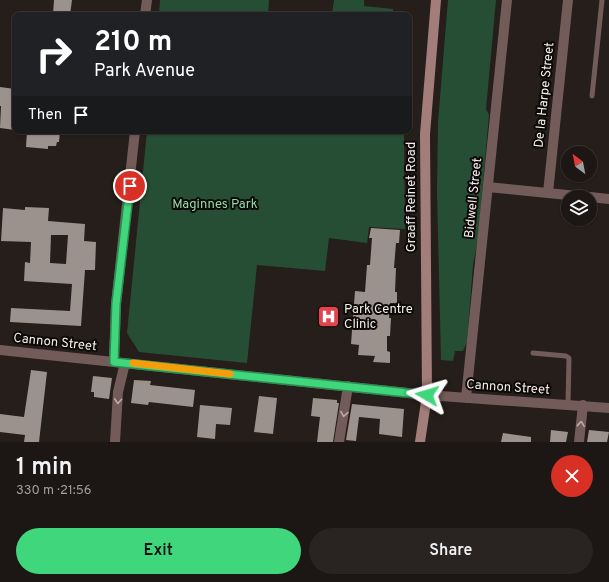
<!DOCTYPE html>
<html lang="en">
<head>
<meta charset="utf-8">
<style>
  :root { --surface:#1c1614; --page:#292322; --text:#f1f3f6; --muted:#a09fa0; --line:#3a3534; --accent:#40d77c }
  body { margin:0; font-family:Overpass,sans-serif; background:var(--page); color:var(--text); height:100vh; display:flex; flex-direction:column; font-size:15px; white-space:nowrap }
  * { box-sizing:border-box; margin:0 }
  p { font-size:13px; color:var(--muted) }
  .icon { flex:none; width:22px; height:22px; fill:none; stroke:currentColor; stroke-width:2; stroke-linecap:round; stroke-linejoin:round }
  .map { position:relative; height:442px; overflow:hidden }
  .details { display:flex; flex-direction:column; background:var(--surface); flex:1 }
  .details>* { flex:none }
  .guide { position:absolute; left:12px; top:12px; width:400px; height:122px; border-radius:8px; box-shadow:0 1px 3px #0004,0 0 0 1px var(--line); background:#202124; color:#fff; overflow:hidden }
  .needle { width:26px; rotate:328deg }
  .controls { position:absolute; left:561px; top:146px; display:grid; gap:8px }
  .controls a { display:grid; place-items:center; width:36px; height:36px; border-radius:50%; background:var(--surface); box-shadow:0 1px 3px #0004,0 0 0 1px var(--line); font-size:20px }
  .pin { position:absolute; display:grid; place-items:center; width:34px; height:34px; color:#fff; margin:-17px; border:2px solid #fff; border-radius:50%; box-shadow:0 1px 4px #0007 }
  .me { position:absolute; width:44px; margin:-22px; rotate:277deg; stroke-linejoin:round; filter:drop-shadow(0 0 3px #0008) }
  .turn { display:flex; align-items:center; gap:14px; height:84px; padding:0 16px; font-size:18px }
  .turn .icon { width:52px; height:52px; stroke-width:2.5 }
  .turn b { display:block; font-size:28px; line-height:34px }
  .then { display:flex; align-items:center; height:38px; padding:0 16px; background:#0003; gap:8px; font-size:15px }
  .round { display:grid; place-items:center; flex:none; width:42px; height:42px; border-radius:21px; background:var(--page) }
  .headline { display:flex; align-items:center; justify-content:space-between; height:68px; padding:0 16px }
  h1 { font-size:24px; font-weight:600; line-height:30px }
  .button { display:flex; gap:8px; margin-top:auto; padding:8px 16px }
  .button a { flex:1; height:46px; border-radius:24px; background:var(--accent); color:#111; font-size:16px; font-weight:600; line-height:46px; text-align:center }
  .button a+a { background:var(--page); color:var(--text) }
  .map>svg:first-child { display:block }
  .green { fill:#264e34 }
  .building { fill:#9c928d; fill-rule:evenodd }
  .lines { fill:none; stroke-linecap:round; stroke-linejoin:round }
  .service { stroke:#735b59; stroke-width:5 }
  .minor { stroke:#735b59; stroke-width:10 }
  .secondary { stroke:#a37d79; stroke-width:10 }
  .oneway { stroke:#b9aba9 }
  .route-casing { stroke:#2a8c51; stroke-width:10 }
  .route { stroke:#40d77c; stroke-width:7 }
  .slow { stroke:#f59e0b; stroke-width:7 }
  .labels { text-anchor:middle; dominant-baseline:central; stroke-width:4; stroke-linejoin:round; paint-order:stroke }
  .street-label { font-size:13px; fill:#f3edeb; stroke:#0c0907 }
  .park-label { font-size:13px; fill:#93dcaa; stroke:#0c0907 }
  .poi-label { font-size:13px; fill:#f3edeb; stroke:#0c0907; text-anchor:start }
</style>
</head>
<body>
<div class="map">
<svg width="609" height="442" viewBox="0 0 609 442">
  <rect width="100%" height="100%" fill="#251e1a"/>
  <path class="green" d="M160 0H269L268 15H159Z
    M334 0H364V6L393 9V15H332Z
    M448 0H496L486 109 489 115 478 239 473 265 467 342 463 351H455L453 361 441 360 437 191 438 122Z
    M147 131H404L405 229 369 227 367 243 329 238 325 271 257 265 247 363 139 352 127 333Z"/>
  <path class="building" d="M54 0H72L70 15H53Z
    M0 87 15 89V130L0 128 1 106H0Z
    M27 131H60L59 142H57L56 146H48V149L26 147Z
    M25 207 49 208 48 221 85 224 84 241 96 242 95 270H85L81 326 10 322 11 308 70 311 72 284 24 281 25 262 30 263 31 242 1 241 3 208 25 210ZM51 235H68L66 264 50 263Z
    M371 228 400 230 399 243H396L394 268H396L395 292H397V303H390L389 318H391L390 336H387V351L390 352V363L373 362 375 356 358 355 359 345 351 344 355 291 365 292 367 265H370L372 238H369Z
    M31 370 47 372 39 442H24L25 435 0 432V414L24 417Z
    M93 376 112 378 109 399 94 397V392H91Z
    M134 380 151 381 150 385 195 390 193 407 149 402 148 405 131 403Z
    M259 396 277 398 273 434 254 432Z
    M313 398 337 400V403H339L333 442H317L320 417 311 416Z
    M352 404 404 409 402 437 379 434 380 419 359 417 356 441 346 440Z
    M200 405 232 408 230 425 216 424 215 439 197 437Z
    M551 430 568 432 566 442H550Z
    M589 430 609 432 607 442H587Z
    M503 433 531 437V442H501Z"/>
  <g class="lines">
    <path class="service" d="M592 96 602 0
      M533 353 566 356 569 358 568 404"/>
    <path class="minor" d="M145 15 147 0
      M488 187 587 197
      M548 193 568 0
      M590 197 609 199
      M0 350 427 395 609 408
      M114 362 116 304 135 131
      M466 398 507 0
      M115 442 118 392 125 363
      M339 442 348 386
      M579 442 583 405"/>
    <path class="secondary" d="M420 442 427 395 425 134 436 0"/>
  </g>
  <defs><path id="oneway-chevron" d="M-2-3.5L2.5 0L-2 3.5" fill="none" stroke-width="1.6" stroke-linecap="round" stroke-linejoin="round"/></defs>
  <g class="oneway">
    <use href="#oneway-chevron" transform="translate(118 401) rotate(94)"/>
    <use href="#oneway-chevron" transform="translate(344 414) rotate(99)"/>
    <use href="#oneway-chevron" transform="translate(581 424) rotate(-84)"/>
  </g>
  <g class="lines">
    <defs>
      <path id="route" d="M130 186 116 304 114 362 427 395"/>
    </defs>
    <use href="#route" class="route-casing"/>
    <use href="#route" class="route"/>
    <path class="slow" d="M133 363 230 374"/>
  </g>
  <defs>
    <symbol id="hospital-square" viewBox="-11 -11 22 22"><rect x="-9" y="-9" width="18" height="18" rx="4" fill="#e0444e" stroke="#0c0907"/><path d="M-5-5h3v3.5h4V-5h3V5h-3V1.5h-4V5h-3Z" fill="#fff"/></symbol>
  </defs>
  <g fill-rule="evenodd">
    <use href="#hospital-square" x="316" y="304" width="25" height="25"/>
  </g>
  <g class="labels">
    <g class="street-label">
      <text transform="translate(545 95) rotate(-84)">De la Harpe Street</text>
      <text transform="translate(412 197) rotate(-90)">Graaff Reinet Road</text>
      <text transform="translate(474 198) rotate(-84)">Bidwell Street</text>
      <text transform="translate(55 343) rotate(6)">Cannon Street</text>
      <text transform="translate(508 388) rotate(4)">Cannon Street</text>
    </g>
    <g class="park-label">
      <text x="215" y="205">Maginnes Park</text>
    </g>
    <g class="poi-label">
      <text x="344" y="310">Park Centre<tspan x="344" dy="15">Clinic</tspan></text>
    </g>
  </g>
</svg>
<div class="controls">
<a><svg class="needle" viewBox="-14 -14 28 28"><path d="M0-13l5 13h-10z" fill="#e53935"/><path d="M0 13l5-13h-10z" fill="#a09fa0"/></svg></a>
<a><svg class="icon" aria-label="layers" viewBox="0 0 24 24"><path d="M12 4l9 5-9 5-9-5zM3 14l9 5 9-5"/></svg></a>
</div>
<div class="pin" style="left:130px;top:186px;background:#d93025"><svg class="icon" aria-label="arrive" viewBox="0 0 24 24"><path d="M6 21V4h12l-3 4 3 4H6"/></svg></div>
<svg class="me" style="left:427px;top:395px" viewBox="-20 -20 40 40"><path d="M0-17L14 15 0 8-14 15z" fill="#40d77c" stroke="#fff" stroke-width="4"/></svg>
<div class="guide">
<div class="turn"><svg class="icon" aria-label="right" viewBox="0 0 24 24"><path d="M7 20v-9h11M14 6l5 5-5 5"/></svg><div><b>210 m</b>Park Avenue</div></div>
<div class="then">Then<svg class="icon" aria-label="arrive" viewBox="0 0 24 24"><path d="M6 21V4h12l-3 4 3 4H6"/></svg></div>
</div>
</div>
<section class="details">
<div class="headline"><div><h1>1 min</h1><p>330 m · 21:56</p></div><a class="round" style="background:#d93025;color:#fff"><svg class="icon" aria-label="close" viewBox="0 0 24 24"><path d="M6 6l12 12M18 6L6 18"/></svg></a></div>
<div class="button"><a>Exit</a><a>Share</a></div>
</section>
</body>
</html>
